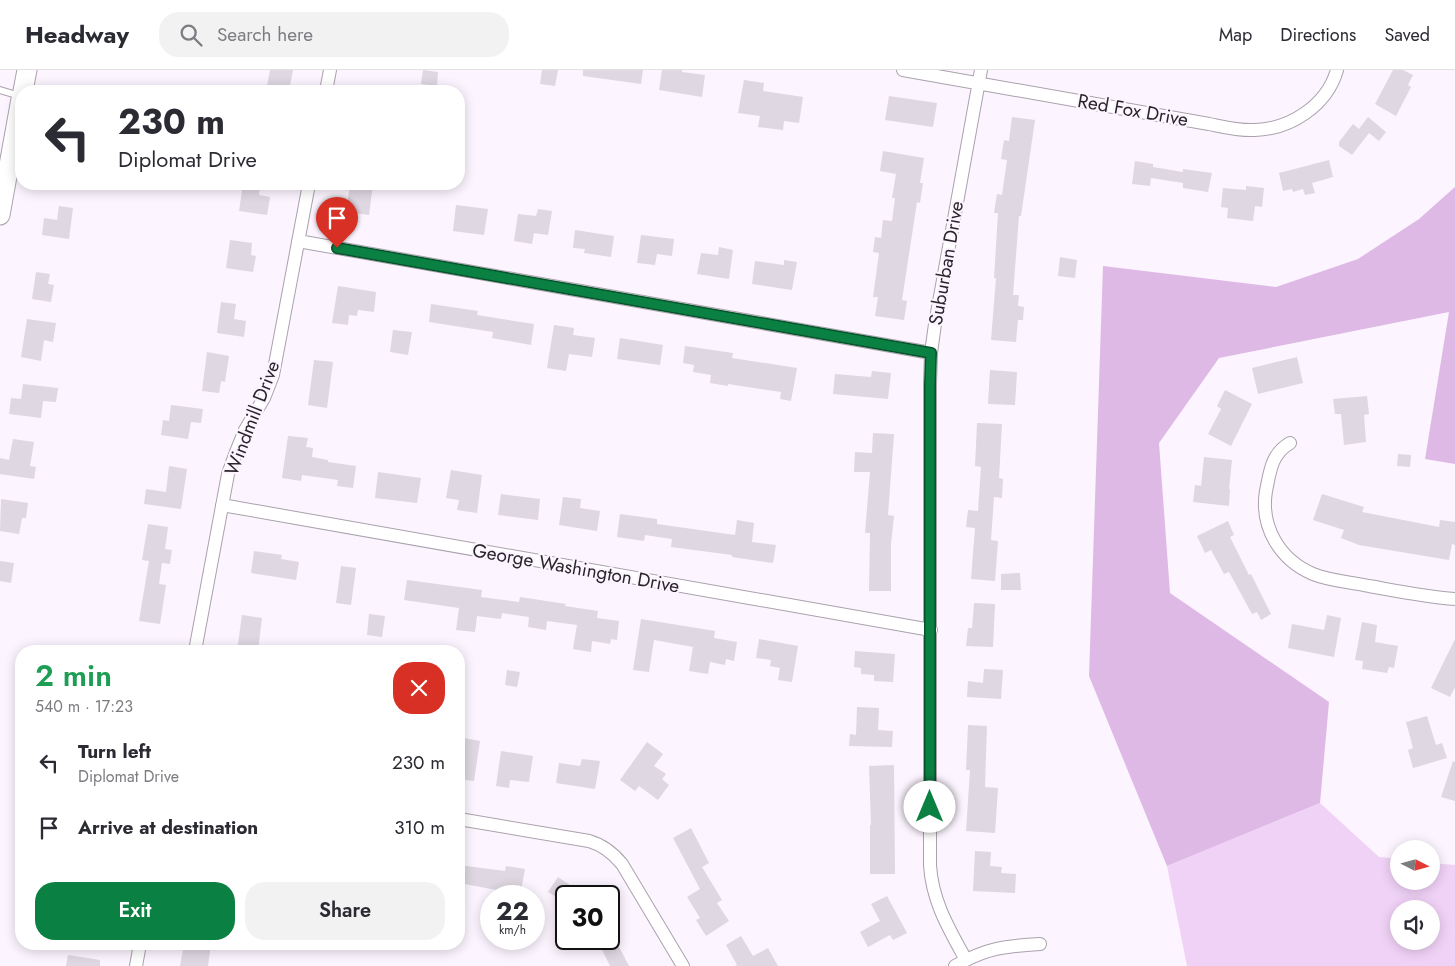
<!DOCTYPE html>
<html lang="en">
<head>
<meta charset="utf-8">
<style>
  :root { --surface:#fff; --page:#f2f2f3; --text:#2b2b33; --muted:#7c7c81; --line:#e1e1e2; --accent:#0b8043 }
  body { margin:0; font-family:Jost,sans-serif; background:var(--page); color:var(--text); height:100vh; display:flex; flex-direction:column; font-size:19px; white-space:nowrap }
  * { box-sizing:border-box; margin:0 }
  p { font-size:16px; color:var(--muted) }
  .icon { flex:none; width:28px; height:28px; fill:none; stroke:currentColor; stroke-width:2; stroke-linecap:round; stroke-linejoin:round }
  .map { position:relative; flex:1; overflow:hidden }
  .details { position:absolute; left:15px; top:575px; width:450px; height:305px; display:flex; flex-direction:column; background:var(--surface); border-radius:20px; box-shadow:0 2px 12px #0003 }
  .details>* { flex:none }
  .banner { position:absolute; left:15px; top:15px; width:450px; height:105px; border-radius:20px; box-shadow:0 2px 12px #0003; background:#fff; color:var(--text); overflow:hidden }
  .needle { width:32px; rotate:96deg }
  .buttons { position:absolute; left:1390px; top:770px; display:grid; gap:10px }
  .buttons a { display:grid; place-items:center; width:50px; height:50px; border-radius:50%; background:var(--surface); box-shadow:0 2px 12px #0003; font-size:25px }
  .speed { position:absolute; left:480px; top:815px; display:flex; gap:10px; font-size:25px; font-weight:700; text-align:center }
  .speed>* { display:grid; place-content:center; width:65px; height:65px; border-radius:50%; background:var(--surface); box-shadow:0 2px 12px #0003; line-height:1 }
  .speed small { font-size:12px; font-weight:400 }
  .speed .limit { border:2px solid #111; border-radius:8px; background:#fff; color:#111 }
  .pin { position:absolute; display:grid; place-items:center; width:42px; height:42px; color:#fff; margin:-51px -21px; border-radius:50% 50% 50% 0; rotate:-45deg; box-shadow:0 0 5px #0007 }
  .pin .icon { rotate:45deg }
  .me { position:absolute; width:55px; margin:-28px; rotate:0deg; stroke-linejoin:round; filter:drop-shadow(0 0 4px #0008) }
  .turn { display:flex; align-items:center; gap:18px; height:105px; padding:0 20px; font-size:22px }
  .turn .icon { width:65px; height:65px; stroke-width:2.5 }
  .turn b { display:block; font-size:35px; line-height:42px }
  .round { display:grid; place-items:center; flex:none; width:52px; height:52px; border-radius:20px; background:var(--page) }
  .head { display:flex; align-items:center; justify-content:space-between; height:85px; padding:0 20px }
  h1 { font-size:30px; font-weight:600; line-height:38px; color:#1e9e55 }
  .cta { display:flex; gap:10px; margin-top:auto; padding:10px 20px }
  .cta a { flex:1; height:58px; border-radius:20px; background:var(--accent); color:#fff; font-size:20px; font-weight:600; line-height:58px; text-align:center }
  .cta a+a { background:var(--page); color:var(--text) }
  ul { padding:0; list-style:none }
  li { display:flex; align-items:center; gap:15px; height:65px; padding:0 20px }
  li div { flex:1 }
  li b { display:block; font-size:19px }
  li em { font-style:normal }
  header { display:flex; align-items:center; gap:30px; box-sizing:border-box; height:70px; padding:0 25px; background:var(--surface); border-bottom:1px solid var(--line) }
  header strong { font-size:24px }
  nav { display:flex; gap:28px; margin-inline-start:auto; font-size:18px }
  .search { width:350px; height:45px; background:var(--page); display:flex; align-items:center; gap:12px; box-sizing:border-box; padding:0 18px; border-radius:20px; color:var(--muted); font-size:19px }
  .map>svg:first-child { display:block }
  .green { fill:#f1d2f7; fill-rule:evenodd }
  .forest { fill:#deb9e6 }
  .building { fill:#dfd7e1 }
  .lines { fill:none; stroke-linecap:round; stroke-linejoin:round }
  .lane-casing { stroke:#aaa1ac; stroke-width:8 }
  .street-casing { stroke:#aaa1ac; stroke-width:14 }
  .secondary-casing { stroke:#aaa1ac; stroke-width:21 }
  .lane { stroke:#fff; stroke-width:6 }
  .street { stroke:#fff; stroke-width:12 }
  .secondary { stroke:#fff; stroke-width:19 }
  .route-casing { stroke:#07532c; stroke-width:12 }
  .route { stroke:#0b8043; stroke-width:9 }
  .labels { text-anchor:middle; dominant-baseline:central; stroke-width:4.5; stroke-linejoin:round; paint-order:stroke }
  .street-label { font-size:19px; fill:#29262a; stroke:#fcf4fe }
</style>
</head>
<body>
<header>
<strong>Headway</strong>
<div class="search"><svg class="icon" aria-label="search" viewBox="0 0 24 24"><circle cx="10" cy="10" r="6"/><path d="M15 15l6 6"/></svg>Search here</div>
<nav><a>Map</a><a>Directions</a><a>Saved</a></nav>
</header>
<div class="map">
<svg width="1455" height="896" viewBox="0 0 1455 896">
  <rect width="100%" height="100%" fill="#fcf4fe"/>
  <path class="green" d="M1320 733 1379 787 1399 789V811H1431V793L1455 795V896H1187L1167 796ZM1399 839H1431V871H1399Z"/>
  <path class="forest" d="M1455 117V394L1425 389 1449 242 1219 288 1159 373 1170 523 1329 632 1320 733 1167 796 1089 606 1103 196 1276 217 1358 189 1419 149Z"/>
  <path class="building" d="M270 0H293L289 21H266Z
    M423 0 438 2 437 16 421 14Z
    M542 0H558L555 16 540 14Z
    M583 0H643L641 14 583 6Z
    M662 0H682V2L705 5 702 27 659 20Z
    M1393 0H1403L1413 5 1408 15 1411 17 1396 46 1375 34Z
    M744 10 764 13 763 21 803 27 799 53 784 51 783 60 758 57 760 46 738 43Z
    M889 26 937 33 933 57 885 50Z
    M1012 47 1035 50 1021 146H1019L1013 225H1019L1018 236 1024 237 1023 250H1018L1016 272 991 270 996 208H994L998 143H994L997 124 1002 125 1007 90 1001 89 1004 70 1009 71Z
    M1368 47 1386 62 1379 71 1369 63 1352 85 1339 76V72L1353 54 1359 59Z
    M883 81 924 88 920 113H923L920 133 917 132 902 230 907 231 904 250 875 246 878 227H873L879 183 873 182 875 167 881 168 883 150 892 151 895 128H892L896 104 880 101Z
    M1329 90 1333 107 1312 113 1315 123 1305 125 1303 119 1293 122 1292 119 1283 121 1279 103Z
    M1135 91 1153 94V97L1183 102V99L1212 103 1208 122 1183 118V113L1151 108 1150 116 1132 114Z
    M243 114H260L259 125 270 127 267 145 239 141Z
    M350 114H373L369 145 346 142Z
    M1246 116 1264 118 1262 137 1255 136 1253 151 1227 148 1228 138 1221 137 1223 118 1246 120Z
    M456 135 488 139 484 165 453 161Z
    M59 136 73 138 69 169 42 165 44 148 57 150Z
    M538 139 552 141 548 165 534 163 532 174 514 171 518 144 536 146Z
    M575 160 614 166 611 187 584 183 585 179 573 178Z
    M641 165 674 169 672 186 657 184 655 195 637 193Z
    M230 170 252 173 251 185 256 186 253 202 226 198Z
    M719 177 733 180 729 209 697 204 701 183 718 185Z
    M1060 187 1077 190 1075 208 1058 206Z
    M784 190 797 192 792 220 752 214 755 191 784 195Z
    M36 202 50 204 48 214 54 215 51 232 32 229Z
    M338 216 376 222 374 242 358 240 357 246 349 245 348 255 332 253Z
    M221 232 236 234 234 249 246 251 244 267 217 263Z
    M431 234 478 241 477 245 534 254 531 275 492 268 493 262 429 252Z
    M27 249 56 253 53 272 44 270 41 291 21 287Z
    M554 255 574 258 573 265 595 268 592 287 569 284 566 301 547 298Z
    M393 260 412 262 408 285 390 282Z
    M620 268 663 275 660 295 617 289Z
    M685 276 733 283 732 288 797 298 791 331 780 329 781 322 728 314V316L710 313 711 305 693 302 694 295 683 293Z
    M207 282 229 286 225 312 221 311 219 323 202 321Z
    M1297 287 1303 313 1258 324 1252 298Z
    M314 290 333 292 327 338 308 335Z
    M990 300 1017 302 1015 335 988 334Z
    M872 301 891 303 888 329 833 324 835 304 871 307Z
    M23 314 58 318 56 332 43 331 41 348 9 344 11 328 21 329Z
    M1225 320 1252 334 1231 376 1208 364 1221 339 1217 336Z
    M1367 326 1369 344 1364 345 1366 372 1344 375 1341 344H1335L1333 329Z
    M171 335 203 339 201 353 191 352 188 369 161 365 163 350 169 351Z
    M977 353 1002 354 999 408 1003 409 1002 428 994 427 991 470 998 471 995 511 971 509 975 458 966 457 968 440 978 441 981 397 975 396Z
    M873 363 894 364 888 445 894 446 891 474V521H869L870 463H865L870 402H854L855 382 872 383Z
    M288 366 308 368 306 377 313 378 312 387 328 390V392L356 396 353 418 337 416 338 410 302 405 301 411 282 408Z
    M13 369 34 372 30 396 36 397 34 409 0 404V388L9 390Z
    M1398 384 1411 385 1410 397 1397 396Z
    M1204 387 1232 390 1229 419H1230L1229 436 1193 432 1195 415 1201 416Z
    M169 396 187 399 181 439 144 434 146 419 166 422Z
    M451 400 482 405 477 443 457 440 459 430 446 428Z
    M378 402 421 408 417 433 375 428Z
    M501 424 540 429 538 450 498 445Z
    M1322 424 1364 437 1362 442 1439 457 1440 450 1455 452V475L1452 474 1449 490 1359 475 1341 468 1344 460 1313 450Z
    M563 427 581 429 580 438 600 441 597 461 559 455Z
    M1 429 28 433 26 448H22L19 464 0 461Z
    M620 444 657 449V454L735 465 737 450 754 453 752 472 776 475 773 493 732 487V485L671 477 672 469 645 465 644 471 617 467Z
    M1228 451 1234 465 1230 467 1249 505 1251 504 1271 544 1261 550 1257 542 1252 544 1229 502 1224 504 1211 480 1205 483 1197 466Z
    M148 454 168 457 165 479 172 480 170 494 162 493 159 514 166 515 160 554 139 551 149 491 142 490Z
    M254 481 282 485 281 489 299 492 296 510 251 503Z
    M0 491 14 493 11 513 0 511Z
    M341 496 356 498 351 535 336 533Z
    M1020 503 1021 520H1001V504Z
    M407 510 482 520 481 527 519 532 520 527 566 534 565 536 598 541 597 548 619 551 617 570 611 569 610 574 592 571 591 582 573 579 577 555 547 551 546 560 528 557 529 547 502 543 501 549 477 546 475 562 456 560 459 538 404 530Z
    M974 533 995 534 993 577 966 576 968 558H972Z
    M369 544 385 546 382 567 367 565Z
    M242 545 262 548 258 581H237Z
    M1327 545 1341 548 1334 587 1288 578 1292 554 1324 560Z
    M641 549 715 561 714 568 737 572 734 591 726 589 725 595 710 592 708 604 689 601 693 577 654 570 649 602 633 600Z
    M1362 552 1377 555 1375 572 1398 576 1394 598 1389 597 1387 603 1362 599 1363 591 1355 590Z
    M759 569 798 576 792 612 778 610 780 598 770 596 771 590 756 588Z
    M1455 569V617L1450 627 1431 618Z
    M855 581 895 584 893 612 874 611V605L861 604V598L854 597Z
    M984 599 1003 600 1001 629 967 627 968 611 983 613Z
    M507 600 520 602 517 617 505 615Z
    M857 637 879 638 878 660 893 661 892 677 849 676 850 664 856 665Z
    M1427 646 1436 675 1442 673 1447 688 1413 698 1408 680 1413 678 1406 652Z
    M968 655 987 656 985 717 998 718 995 763 966 761 970 700H966Z
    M464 668 480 671 474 711 459 709V684H461Z
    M647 672 663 684 654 696 666 704 662 709 669 715 658 730 639 716 635 721 620 710Z
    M501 681 533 686 529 712 510 710 509 718 496 716Z
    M582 689 600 691 595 719 556 713 559 693 580 696Z
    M1453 691 1455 692V731L1441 727Z
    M894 695 895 804H870V755H871L869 696Z
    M691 758 709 793 702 797 722 830 717 833 729 851 706 866 696 850 700 848 687 827 700 819 673 768Z
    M975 781 991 782 990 796 1002 797 1001 803 1016 804 1015 823 973 821Z
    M459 795 505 801 506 796 525 799 520 826H501L502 821 459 813Z
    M558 807 564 811 587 826H566V833L548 822Z
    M887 826 907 863 893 870 890 865 868 877 860 862 880 851 871 834Z
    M741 866 753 886 768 878 778 896H735L737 895 726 875Z
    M617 873 629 896H610L602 880Z
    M184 874H211L208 896H180Z
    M68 885 100 890V896H66Z"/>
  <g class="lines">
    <defs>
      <path id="lane" d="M0 20 20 26"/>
      <path id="street" d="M903 0 1209 54C1224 57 1240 61 1255 60 1291 59 1327 35 1337 0
        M326 21 330 0
        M298 171 931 283
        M1290 373C1271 384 1270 402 1266 421 1260 457 1280 490 1313 504 1330 511 1351 512 1369 516 1397 521 1426 527 1455 529
        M222 435 931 560
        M195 581 228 404 236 382 245 360 264 328 273 305 309 114
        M459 749 589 771C603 775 613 783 622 794L683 896
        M966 890C949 859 932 831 930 795V314L931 283 935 254 981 0
        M136 896 140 874
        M955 896C986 878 1005 876 1040 874"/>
      <path id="secondary" d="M23 21 27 0
        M0 145 21 29"/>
    </defs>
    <use href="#lane" class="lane-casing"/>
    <use href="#street" class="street-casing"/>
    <use href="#secondary" class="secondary-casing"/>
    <use href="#lane" class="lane"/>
    <use href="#street" class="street"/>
    <use href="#secondary" class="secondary"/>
  </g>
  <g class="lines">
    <defs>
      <path id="route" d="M337 178 931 283 930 314V737"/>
    </defs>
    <use href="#route" class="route-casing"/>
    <use href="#route" class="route"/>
  </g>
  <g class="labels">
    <g class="street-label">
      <text transform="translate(1133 40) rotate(10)">Red Fox Drive</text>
      <text transform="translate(946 193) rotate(-80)">Suburban Drive</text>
      <text transform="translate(252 348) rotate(-69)">Windmill Drive</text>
      <text transform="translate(576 498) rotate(10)">George Washington Drive</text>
    </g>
  </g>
</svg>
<div class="buttons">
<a><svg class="needle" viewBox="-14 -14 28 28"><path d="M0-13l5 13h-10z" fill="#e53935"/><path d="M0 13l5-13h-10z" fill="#7c7c81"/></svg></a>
<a><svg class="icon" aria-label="sound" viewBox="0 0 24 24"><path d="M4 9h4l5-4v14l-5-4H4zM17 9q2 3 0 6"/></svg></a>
</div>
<div class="speed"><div>22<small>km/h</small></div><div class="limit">30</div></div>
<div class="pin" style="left:337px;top:178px;background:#d93025"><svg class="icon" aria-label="arrive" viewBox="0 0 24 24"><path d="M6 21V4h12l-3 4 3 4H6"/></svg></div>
<svg class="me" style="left:930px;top:737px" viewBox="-20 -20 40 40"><circle r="19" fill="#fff"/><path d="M0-13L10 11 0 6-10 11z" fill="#0b8043"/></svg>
<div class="banner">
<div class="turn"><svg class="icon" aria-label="left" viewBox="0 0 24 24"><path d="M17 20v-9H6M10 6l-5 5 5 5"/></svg><div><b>230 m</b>Diplomat Drive</div></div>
</div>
<section class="details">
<div class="head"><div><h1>2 min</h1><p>540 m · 17:23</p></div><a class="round" style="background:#d93025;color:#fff"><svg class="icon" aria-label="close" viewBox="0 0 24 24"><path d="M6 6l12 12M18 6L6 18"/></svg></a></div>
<ul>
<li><svg class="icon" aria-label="left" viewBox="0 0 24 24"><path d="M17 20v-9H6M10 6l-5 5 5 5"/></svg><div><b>Turn left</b><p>Diplomat Drive</p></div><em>230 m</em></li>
<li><svg class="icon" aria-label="arrive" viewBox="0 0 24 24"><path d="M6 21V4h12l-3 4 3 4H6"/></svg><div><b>Arrive at destination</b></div><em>310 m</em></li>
</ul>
<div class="cta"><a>Exit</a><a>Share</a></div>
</section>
</div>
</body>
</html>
